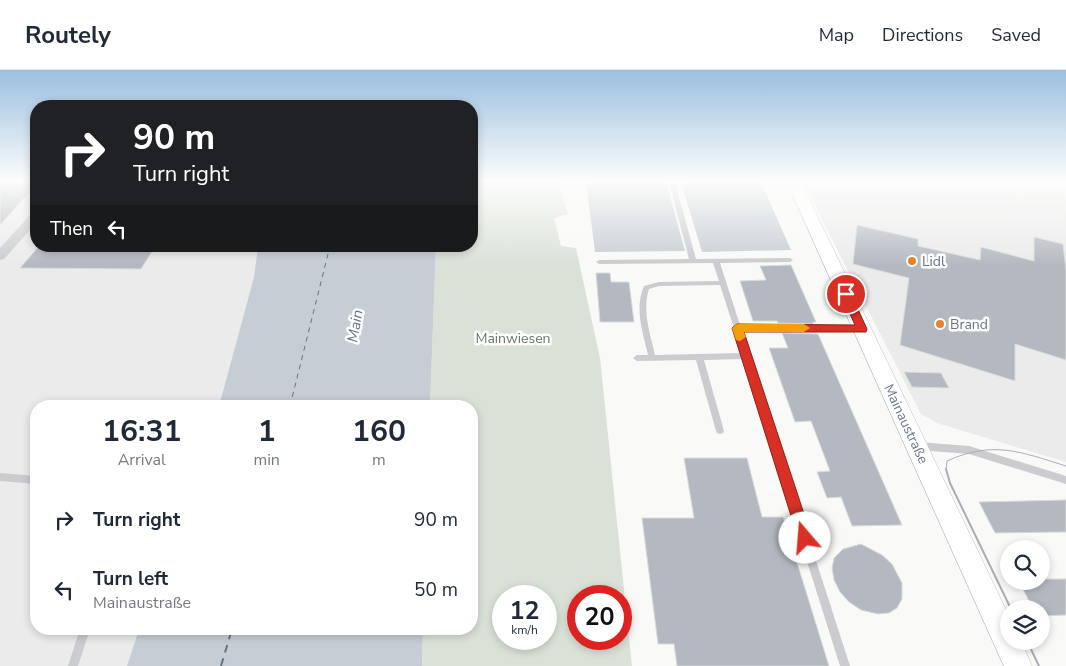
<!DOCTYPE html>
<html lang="en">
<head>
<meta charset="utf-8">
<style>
  :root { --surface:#fff; --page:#f6f6f7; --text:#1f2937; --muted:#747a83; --line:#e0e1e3 }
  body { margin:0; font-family:"Nunito Sans",sans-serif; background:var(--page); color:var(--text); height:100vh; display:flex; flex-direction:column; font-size:19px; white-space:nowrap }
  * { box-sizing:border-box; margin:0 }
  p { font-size:16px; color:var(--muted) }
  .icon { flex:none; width:28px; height:28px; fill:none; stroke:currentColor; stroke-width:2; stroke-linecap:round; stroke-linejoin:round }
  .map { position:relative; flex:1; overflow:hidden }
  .drawer { position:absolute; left:30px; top:330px; width:448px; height:235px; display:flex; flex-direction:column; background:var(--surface); border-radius:20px; box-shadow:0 2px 8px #0003 }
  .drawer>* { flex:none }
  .guide { position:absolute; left:30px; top:30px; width:448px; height:152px; border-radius:20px; box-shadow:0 2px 8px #0003; background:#202124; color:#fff; overflow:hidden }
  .buttons { position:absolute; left:1000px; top:470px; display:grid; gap:10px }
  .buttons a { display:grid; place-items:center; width:50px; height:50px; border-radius:50%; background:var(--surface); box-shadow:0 2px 8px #0003; font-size:25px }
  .speed { position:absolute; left:492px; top:515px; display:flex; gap:10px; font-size:25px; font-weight:700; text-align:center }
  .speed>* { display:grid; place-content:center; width:65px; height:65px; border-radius:50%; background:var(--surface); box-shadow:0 2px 8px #0003; line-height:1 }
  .speed small { font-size:12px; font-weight:400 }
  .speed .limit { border:8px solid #d22; background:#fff; color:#111 }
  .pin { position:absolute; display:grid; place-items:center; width:42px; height:42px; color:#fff; margin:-21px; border:2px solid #fff; border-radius:50%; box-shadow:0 1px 5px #0007 }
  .me { position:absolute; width:55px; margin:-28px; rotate:342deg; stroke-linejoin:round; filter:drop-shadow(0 0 4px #0008) }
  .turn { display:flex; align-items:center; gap:18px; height:105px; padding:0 20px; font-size:22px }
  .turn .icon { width:65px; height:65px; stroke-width:2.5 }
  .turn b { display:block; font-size:35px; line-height:42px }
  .then { display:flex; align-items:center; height:48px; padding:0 20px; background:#0003; gap:10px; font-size:19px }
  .eta { display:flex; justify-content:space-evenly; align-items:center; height:85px; text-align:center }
  .eta b { font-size:30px; font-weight:700; line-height:35px }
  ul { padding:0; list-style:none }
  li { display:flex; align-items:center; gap:15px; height:70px; padding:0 20px }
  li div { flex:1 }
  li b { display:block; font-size:19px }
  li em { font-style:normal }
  header { display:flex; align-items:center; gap:30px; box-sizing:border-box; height:70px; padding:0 25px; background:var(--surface); border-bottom:1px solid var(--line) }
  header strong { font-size:24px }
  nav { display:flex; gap:28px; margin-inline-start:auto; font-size:18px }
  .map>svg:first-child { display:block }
  .built { fill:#eaebea }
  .green { fill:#dae2d8; fill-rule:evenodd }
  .water { fill:#c7cdd4 }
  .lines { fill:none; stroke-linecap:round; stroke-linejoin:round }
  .ferry-far1 { stroke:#637384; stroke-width:1; stroke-dasharray:5 4.5; stroke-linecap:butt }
  .ferry { stroke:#637384; stroke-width:2; stroke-dasharray:8 6; stroke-linecap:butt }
  .building { fill:#b4b9c1; stroke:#dbdbd9 }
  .secondary-casing { stroke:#bcbfc5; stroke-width:1 }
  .service { fill:#caccd0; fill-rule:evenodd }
  .minor { fill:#caccd0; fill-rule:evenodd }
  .secondary { fill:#fff; fill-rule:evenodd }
  .tram-far1 { stroke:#a9adb5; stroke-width:1 }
  .tram { stroke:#a9adb5; stroke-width:2 }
  .route { fill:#d93025; stroke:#8d1f18 }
  .slow { fill:#f59e0b }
  .poi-dot { fill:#e98128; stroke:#fff; stroke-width:2 }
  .labels { text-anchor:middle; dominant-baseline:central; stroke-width:5; stroke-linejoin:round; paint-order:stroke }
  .poi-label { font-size:14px; fill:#687389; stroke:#fff; text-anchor:start }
  .park-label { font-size:14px; fill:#637a64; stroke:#fff }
  .street-label { font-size:14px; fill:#687389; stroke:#fff }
  .water-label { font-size:15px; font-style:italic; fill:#637384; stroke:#fff }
</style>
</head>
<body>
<header>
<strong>Routely</strong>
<nav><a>Map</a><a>Directions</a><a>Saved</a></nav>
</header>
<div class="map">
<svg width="1066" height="596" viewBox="0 0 1066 596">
  <rect width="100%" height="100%" fill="#f9faf7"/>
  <path class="built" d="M0 112H36V176H258L254 207 219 336H36V559H139L127 596H0Z
    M803 112H1066V392L937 353 921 344Z"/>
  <path class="green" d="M471 112H559L568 144 554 148 561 176 576 178 600 288 632 596H422L423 559H471V336H430L436 176H471ZM504 526H546V569H504ZM579 526H621V569H579Z"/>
  <path class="water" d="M586 112H666L685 181 595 182Z
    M681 112H761L791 180 702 182Z
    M258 176H436L430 336H219L254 207Z
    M139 559H423L422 596H127Z"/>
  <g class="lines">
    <path class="ferry-far1" d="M290 336 330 176"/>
    <path class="ferry" d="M221 596 232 559"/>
  </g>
  <path class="building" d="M0 112H36V115L0 155Z
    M857 155 918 169V176L980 190 981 177 1034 191V167L1063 174 1066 200V290L1015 274V311L900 275 909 208 853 194Z
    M39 176H137L153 180 141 199 20 198Z
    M791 195 816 252H813V254L778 253 777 251H753L740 211 766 210 760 196Z
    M596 203H610L611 212H629L634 252H600Z
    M782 263 818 264 902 455 852 456 841 427 827 428 817 402 830 401 811 351 795 352 769 278H788Z
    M904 302 941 303 949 318 912 317Z
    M684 388H747L762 447H783L829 596H677L674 574H658L642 448H694Z
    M1066 430V462L995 463 979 432Z
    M861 474 882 485 892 494 902 513V529L897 538 889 543 878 544 861 540 849 532 840 522 834 510 832 498 834 488 843 479Z
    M1041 509H1066V545L1041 546V539H1033L1019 511H1041Z"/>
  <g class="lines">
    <defs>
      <path id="secondary" d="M787 112H801L1009 546V571H1021L1032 596H1004Z"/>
    </defs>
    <use href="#secondary" class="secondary-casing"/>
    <path class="service" d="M669 112H675L696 189 790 188 793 190 790 192 720 193 740 255 862 256 866 259 862 262 742 261 850 596H840L743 289 704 290 724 361 723 363 720 364 717 363 716 361 696 290 637 291 633 288 637 285H648C643 263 634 238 644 216L659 212 719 211 713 193 599 194 596 192 599 190 689 189ZM720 215 742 283 655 285C650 263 642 241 649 219L659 216Z
      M918 372 969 376 1066 406V414L969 384 918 380 915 379 914 376 915 373Z
      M0 403 36 406V414L0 411Z
      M80 559H90L78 596H68Z"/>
    <path class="minor" d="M36 142V153L4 189 0 190V178L32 143Z"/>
    <use href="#secondary" class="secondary"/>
    <path class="tram-far1" d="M946 400 947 391C993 370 1021 382 1066 396"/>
    <path class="tram" d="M946 399 950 413 1011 539
      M1027 571 1039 596"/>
  </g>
  <linearGradient id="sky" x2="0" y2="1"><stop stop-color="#9bbee0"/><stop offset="0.57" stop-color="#fcfdfb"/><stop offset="1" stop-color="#fcfdfb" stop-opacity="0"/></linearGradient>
  <rect width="1066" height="195" fill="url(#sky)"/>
  <path class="route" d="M846 221 851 224 867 259 866 262H744L812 468 810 473 805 475 800 473 798 468 732 258 737 254 855 255 841 224Z"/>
  <path class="slow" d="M737 254H804L810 258 804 262H744L746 267 740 271 736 270 732 258Z"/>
  <g class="poi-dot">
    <circle cx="912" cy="191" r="5"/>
    <circle cx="940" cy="254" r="5"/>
  </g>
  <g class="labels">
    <g class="poi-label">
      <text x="922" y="191">Lidl</text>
      <text x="950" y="254">Brand</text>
    </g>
    <g class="park-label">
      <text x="513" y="268">Mainwiesen</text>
    </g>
    <g class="street-label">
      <text transform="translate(906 354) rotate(65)">Mainaustraße</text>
    </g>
    <g class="water-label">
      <text transform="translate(355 256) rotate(-81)">Main</text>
    </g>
  </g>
</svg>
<div class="buttons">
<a><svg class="icon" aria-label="search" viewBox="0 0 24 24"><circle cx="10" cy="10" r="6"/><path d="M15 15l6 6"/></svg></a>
<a><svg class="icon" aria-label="layers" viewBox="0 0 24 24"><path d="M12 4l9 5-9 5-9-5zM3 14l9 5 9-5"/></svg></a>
</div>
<div class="speed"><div>12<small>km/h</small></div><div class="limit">20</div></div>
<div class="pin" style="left:846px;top:224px;background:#d93025"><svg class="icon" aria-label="arrive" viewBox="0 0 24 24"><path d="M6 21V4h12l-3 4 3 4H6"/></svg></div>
<svg class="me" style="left:805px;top:468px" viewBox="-20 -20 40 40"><circle r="19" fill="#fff"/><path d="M0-13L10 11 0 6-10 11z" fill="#d93025"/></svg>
<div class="guide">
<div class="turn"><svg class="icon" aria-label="right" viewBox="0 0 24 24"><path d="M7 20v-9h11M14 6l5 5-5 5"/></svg><div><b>90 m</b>Turn right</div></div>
<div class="then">Then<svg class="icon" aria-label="left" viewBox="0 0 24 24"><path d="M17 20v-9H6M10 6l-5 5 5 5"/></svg></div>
</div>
<section class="drawer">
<div class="eta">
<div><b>16:31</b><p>Arrival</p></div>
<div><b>1</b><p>min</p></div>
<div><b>160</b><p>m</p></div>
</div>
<ul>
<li><svg class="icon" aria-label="right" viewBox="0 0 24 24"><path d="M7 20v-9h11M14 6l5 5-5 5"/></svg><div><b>Turn right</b></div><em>90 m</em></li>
<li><svg class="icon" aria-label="left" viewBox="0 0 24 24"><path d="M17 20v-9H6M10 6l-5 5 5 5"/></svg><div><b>Turn left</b><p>Mainaustraße</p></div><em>50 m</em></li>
</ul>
</section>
</div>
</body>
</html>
